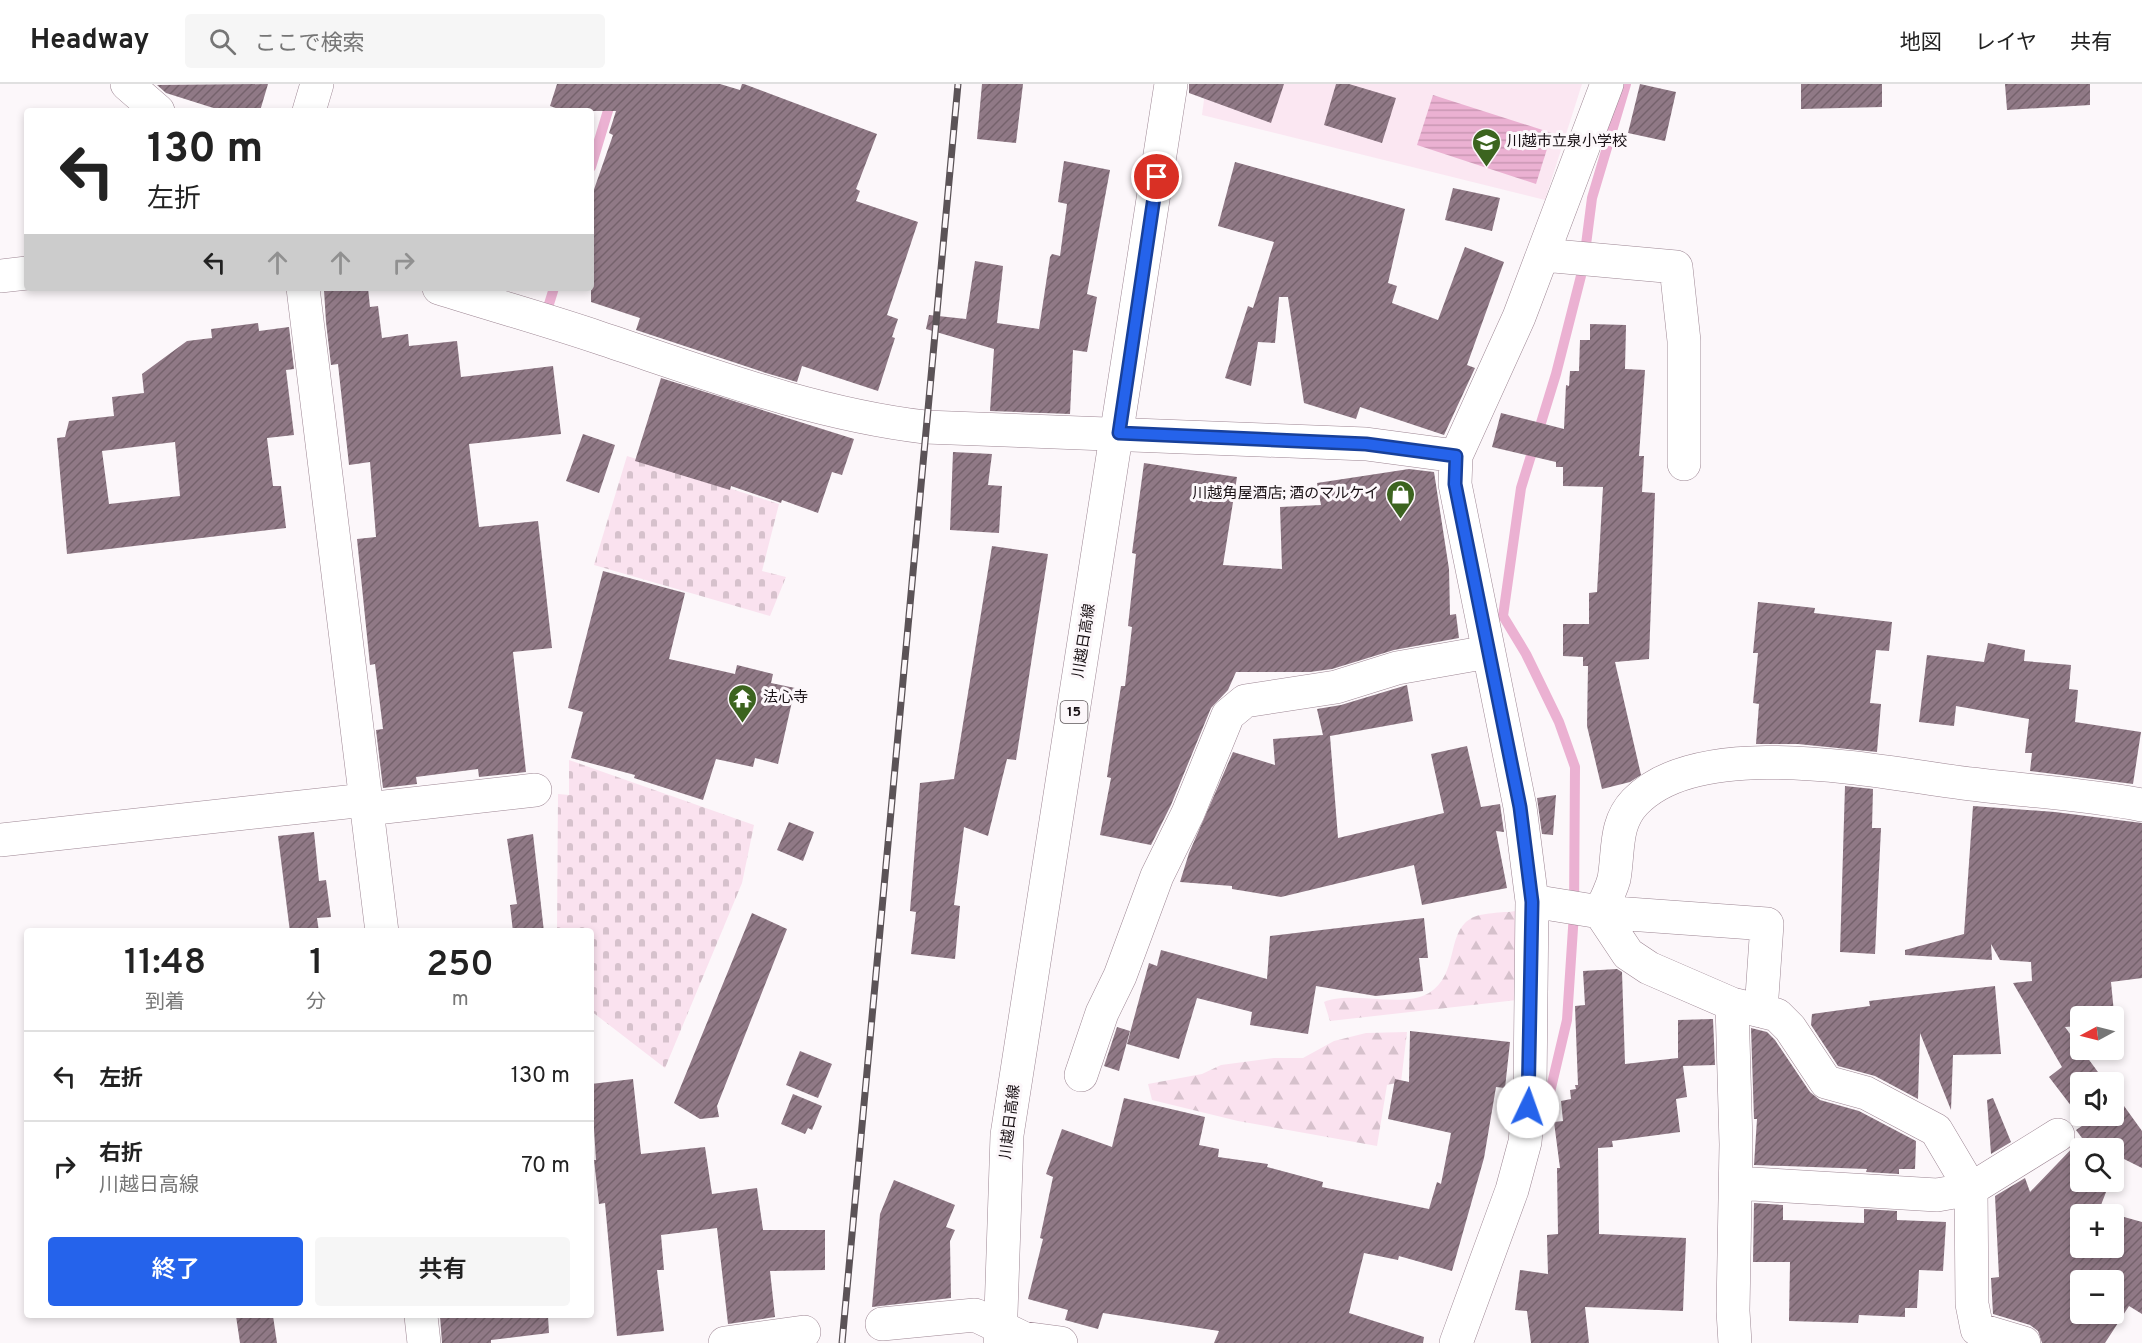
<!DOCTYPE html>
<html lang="ja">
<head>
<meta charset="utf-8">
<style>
  :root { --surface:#fff; --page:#f6f6f6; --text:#222; --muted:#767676; --line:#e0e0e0; --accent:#2563eb }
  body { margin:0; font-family:Overpass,"Noto Sans JP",sans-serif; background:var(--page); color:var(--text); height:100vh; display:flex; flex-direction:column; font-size:22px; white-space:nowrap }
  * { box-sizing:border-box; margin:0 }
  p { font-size:20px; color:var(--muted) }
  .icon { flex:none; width:33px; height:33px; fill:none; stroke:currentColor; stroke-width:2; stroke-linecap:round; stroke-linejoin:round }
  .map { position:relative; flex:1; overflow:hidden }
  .details { position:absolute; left:24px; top:844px; width:570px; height:390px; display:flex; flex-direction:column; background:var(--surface); border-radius:6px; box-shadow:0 3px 9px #0003 }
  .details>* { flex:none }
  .banner { position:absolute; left:24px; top:24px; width:570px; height:183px; border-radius:6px; box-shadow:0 3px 9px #0003; background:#fff; color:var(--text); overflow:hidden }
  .needle { width:39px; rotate:263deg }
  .buttons { position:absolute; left:2070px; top:922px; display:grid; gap:12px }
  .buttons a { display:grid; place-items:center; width:54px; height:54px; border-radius:6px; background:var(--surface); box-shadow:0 3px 9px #0003; font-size:30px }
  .pin { position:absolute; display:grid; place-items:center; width:51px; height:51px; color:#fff; margin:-26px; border:3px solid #fff; border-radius:50%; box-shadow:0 2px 6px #0007 }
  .me { position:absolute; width:66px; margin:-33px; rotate:3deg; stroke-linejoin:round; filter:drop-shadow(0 0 4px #0008) }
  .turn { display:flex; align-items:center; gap:21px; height:126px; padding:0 24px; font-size:27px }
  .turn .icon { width:78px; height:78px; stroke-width:2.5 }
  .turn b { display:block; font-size:42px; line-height:51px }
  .lanes { display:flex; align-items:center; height:57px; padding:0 24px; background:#0003; justify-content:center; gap:30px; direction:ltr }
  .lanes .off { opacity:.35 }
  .eta { display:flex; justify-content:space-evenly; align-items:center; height:102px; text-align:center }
  .eta b { font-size:36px; font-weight:600; line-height:42px }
  .cta { display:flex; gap:12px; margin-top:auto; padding:12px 24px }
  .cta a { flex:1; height:69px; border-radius:6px; background:var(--accent); color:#fff; font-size:24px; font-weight:600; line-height:69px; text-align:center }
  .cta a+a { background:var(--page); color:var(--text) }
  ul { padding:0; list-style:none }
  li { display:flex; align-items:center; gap:18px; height:90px; padding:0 24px; border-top:2px solid var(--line) }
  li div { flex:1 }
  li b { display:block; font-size:22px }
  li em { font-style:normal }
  header { display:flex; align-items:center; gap:36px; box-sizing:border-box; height:84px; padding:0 30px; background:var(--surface); border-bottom:2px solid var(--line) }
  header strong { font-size:28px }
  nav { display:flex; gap:33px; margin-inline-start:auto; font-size:21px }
  .search { width:420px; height:54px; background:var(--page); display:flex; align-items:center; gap:15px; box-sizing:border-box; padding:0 21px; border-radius:6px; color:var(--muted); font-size:22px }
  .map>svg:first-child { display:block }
  .built { fill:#fbe7f2 }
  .forest { fill:url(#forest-firs) }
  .cemetery { fill:url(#cemetery-stones) }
  .water { fill:url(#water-rules) }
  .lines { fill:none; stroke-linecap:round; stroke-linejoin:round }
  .stream { stroke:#ebb1d2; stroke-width:10 }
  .building { fill:url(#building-hatch); fill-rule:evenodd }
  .minor-casing { stroke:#9d8693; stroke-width:34 }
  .primary-casing { stroke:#9d8693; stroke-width:34 }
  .minor { stroke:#fff; stroke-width:33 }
  .primary { stroke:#fff; stroke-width:33 }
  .rail-casing { stroke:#5b5357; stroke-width:7 }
  .rail { stroke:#fcf7fa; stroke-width:4.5; stroke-dasharray:14; stroke-linecap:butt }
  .route-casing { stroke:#184099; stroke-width:15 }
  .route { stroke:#2563eb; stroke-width:10 }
  .labels { text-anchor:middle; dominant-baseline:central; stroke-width:6; stroke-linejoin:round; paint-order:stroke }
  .shield { fill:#fcf7fa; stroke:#5c5558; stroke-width:1.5 }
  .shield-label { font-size:14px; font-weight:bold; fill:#170f13 }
  .poi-label { font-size:15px; fill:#170f13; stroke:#fcf7fa; text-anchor:start }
  .street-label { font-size:15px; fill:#170f13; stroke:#fcf7fa }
</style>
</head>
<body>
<header>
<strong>Headway</strong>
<div class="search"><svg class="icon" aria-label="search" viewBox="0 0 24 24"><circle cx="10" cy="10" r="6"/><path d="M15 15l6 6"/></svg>ここで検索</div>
<nav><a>地図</a><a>レイヤ</a><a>共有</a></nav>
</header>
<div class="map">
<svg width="2142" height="1259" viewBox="0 0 2142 1259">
  <defs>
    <pattern id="forest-firs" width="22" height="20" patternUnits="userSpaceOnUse" patternTransform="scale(1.5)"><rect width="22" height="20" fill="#fae2ef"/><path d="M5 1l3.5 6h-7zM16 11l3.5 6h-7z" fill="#d6c1cc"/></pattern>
    <pattern id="cemetery-stones" width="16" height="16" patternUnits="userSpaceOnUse" patternTransform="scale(1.5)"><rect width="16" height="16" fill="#fae2ef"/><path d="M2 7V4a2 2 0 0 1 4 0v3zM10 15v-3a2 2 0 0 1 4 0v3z" fill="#d6c1cc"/></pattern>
    <pattern id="water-rules" width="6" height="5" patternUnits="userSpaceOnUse" patternTransform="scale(1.5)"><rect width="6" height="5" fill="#ebb1d2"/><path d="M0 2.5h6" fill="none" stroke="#c997b3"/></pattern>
    <pattern id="building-hatch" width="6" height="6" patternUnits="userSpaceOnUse" patternTransform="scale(1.5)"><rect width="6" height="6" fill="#907986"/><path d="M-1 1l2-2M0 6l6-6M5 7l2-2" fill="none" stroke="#75626c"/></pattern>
  </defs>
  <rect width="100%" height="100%" fill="#fcf7fa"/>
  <path class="built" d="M1206 0H1582L1545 116 1202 31Z"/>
  <path class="forest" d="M1516 827 1517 916 1330 937 1324 918C1351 906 1402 925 1429 909 1459 890 1446 850 1470 835 1481 828 1503 829 1516 827Z
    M1407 948 1401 998 1387 1001 1377 1062 1238 1037 1152 1016 1148 1000 1202 990 1221 981 1274 974H1303L1334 957 1366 949Z"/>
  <path class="cemetery" d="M627 372 779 420 762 487 786 493 770 532 594 481Z
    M569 676 754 741 742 799 665 984 591 927V848L557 847 558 710 569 711Z"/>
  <path class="water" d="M1433 11 1552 49 1536 100 1417 61Z"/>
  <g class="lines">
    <path class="stream" d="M591 83 616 0
      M549 220 554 204
      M1542 1042 1567 936 1574 829 1575 683 1559 638 1526 570 1503 532 1521 404 1556 290 1583 184 1592 114 1626 0"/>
  </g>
  <path class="building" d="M268 0 260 27H223L166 9 157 1Z
    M557 0H720L740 6 742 0H744L877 50 856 105 860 107 856 117 918 138 887 231 898 235 892 253 895 254 878 307 802 282 797 298 766 289 636 246 640 234 591 218V114L613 51 609 49 616 27H564L550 22Z
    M982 0H1023L1016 59 977 55Z
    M1189 0H1284L1271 39 1189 9Z
    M1336 0H1349L1396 14 1382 59 1324 41Z
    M1640 0 1676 8 1665 57 1628 49Z
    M1801 0H1882V23L1801 25Z
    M2005 0H2090V21L2007 26Z
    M1064 77 1110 86 1087 210 1097 213 1087 268 1073 266 1070 330 990 327 994 265 926 245 929 231 966 235 975 177 1003 182 997 239 1039 245 1050 173 1052 170 1060 172 1067 120 1058 118Z
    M1235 78 1405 125 1388 199 1397 202 1392 219 1438 236 1465 163 1504 178 1467 281 1475 284 1444 351 1360 323 1356 335 1304 319 1288 213H1279L1275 259 1258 258 1251 302 1225 294 1248 222 1253 224 1274 158 1218 142Z
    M1453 104 1500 114 1492 147 1445 136Z
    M341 204H368L370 223 378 222 382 254 408 250 409 262 457 257 461 293 553 282 561 350 469 360 479 443 538 437 552 564 513 568 526 688 479 693 478 685 416 693 417 700 383 704 376 646 383 645 375 580 370 581 357 455 376 453 370 378 349 381 338 280 331 281 326 238 324 206Z
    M258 239 259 247 289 243 294 285 286 286 294 351 267 354 273 402H281L286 444 67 470 57 354 65 353 69 337 114 332 112 313 144 309 142 290 187 257 212 254 211 245ZM175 358 180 412 109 420 102 367Z
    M1590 240 1626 241 1625 285 1645 286 1639 372H1644L1642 408 1655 409 1649 575 1615 578 1641 691 1630 698 1602 705 1587 642 1588 582H1583V573L1563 572V540H1589V509L1597 508 1603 403 1563 402V383H1556V378L1492 363 1501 329 1564 345 1566 301 1569 302 1570 287H1579L1580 256H1590Z
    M661 294 854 355 842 391 832 388 818 429 782 416 781 419 731 402 730 406 635 377Z
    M583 350 615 361 599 409 566 397Z
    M953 368 992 370 988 401 1002 402 999 449 950 446Z
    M1144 379 1237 393 1223 481 1282 485 1280 423 1321 421 1317 399 1409 385 1434 388 1449 485 1450 531 1456 530 1459 554 1394 566 1332 585 1310 588H1236L1228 606 1211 624 1171 721 1151 761 1100 751 1111 694 1107 693 1121 602H1125L1132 543 1128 542 1136 470 1132 469Z
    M992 462 1048 470 1016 676 1007 675 988 752 964 743 954 821 960 822 955 875 911 870 916 828 910 827 920 699 954 695Z
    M603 487 685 509 669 575 735 590 737 581 773 590 771 599 795 604 778 680 755 674 753 683 716 675 703 716 634 694 635 691 571 674 583 628 568 624Z
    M1758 518 1815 524 1814 529 1892 538 1889 567 1876 566 1870 619 1881 620 1877 668 1798 660H1756L1759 620 1753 619 1758 569H1753Z
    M1988 559 2025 566 2024 577 2071 581 2069 605 2078 606 2075 638 2141 648 2133 700 2030 687 2032 669H2025L2029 635 1956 622 1954 642 1919 638 1927 571 1984 578Z
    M1407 601 1413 637 1330 652 1338 754 1444 729 1431 670 1467 662 1481 723 1500 720 1504 748 1496 747 1507 804 1422 821 1414 781 1281 813 1232 805V802L1180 798 1189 769 1233 668 1275 681 1273 655 1323 651 1317 625 1341 621Z
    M1845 702 1873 705 1872 744H1881L1875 870 1840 868Z
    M1556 711 1553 751 1542 750 1537 714Z
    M1973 722 2055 728 2142 739V894L2111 898 2115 939 2114 933H2080V942L2065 943 2106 999H2080V1032H2114V1008L2142 1047V1084L2118 1072 2114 1090V1065H2080V1098H2110L2099 1126 2142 1138V1230L2129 1222 2105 1259H2042L2038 1247 2030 1241 1993 1230 1991 1194 1999 1193 1995 1112 2025 1094 2030 1108 2082 1054 2076 1046 2085 1040 2049 993 2062 983 2013 899 2032 897 2031 878 2000 876 1991 860 1992 876 1905 871V866L1964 850ZM2080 1131H2114V1164H2080ZM2080 1197H2114V1230H2080Z
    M789 738 814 748 803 777 777 766Z
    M314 748 319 797 326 796 331 833 317 834 319 848H290L278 752Z
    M533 750 544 848H513L510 821 517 820 507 755Z
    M752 829 787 845 717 1022 719 1033 700 1035 674 1019Z
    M1424 834 1428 874H1419L1423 907 1376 912 1316 902 1308 950 1250 941 1252 928 1197 914 1179 975 1127 960 1149 879 1157 882 1161 866 1267 895 1270 852Z
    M1617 885 1622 888 1625 980 1678 974V936L1713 935 1715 981 1683 982 1687 1013 1676 1015 1680 1048 1612 1057 1613 1063 1598 1064 1599 1150 1686 1154 1683 1227 1585 1223 1589 1259H1531L1527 1227 1515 1226 1520 1186 1548 1190 1547 1151 1558 1150 1557 1084H1560L1554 1038 1563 1037 1561 1017 1571 1015 1570 1006 1576 1005 1575 1001H1578L1575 922 1585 921 1583 887Z
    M1995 902 2001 970 1953 971 1951 1026 1920 949 1918 1015 1875 992 1838 982 1811 941 1812 930 1870 922 1869 917Z
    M1117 943 1130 947 1119 987 1104 982Z
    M1751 944 1767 948 1775 956 1810 1008 1820 1016 1859 1027 1916 1057 1915 1085H1899V1090L1866 1088 1867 1085 1754 1081 1757 1035H1754Z
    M1410 947 1510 958 1505 1004 1496 1003 1484 1074 1452 1187 1399 1172 1398 1176 1364 1169 1349 1229 1424 1253 1423 1259H1214L1219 1247 1103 1229 1098 1245 1065 1236 1068 1226 1028 1215 1043 1155 1040 1154 1053 1093 1046 1090 1062 1045 1112 1063 1124 1014 1205 1033 1199 1061 1219 1065 1218 1073 1268 1080 1267 1083 1323 1098 1322 1103 1429 1125 1437 1098 1441 1100 1451 1049 1388 1035 1395 995 1409 998Z
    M800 967 832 980 818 1014 786 1001Z
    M633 995 641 1070 705 1063 712 1110 757 1104 763 1146H825V1186L770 1187 775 1233 728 1240 717 1144 661 1151 664 1186H657L664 1247 617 1252 605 1119 599 1120 594 1076H596L591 1000Z
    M793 1010 822 1022 812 1046 808 1044 805 1050 781 1040Z
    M1993 1014 2011 1058 1991 1070 1987 1016Z
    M894 1096 955 1121 946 1143 955 1146 950 1157 951 1214 872 1223 880 1130Z
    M1754 1119 1783 1121V1136L1864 1139V1125L1897 1127V1136L1946 1138 1943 1187 1919 1186 1917 1224H1905V1233L1859 1231 1858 1239 1789 1237 1790 1178H1753Z
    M236 1232H273L277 1259H240Z
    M440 1232H548L549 1249 491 1256V1259H442Z"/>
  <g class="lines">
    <defs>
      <path id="minor" d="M127 0 158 27
        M309 27 317 0
        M1543 171 1676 183 1684 257V380
        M0 192 27 189
        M303 204 382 848
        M439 204C493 221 547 236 600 254 706 289 814 330 925 343L1366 360 1456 372
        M367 725 535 706
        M0 756 365 716
        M1532 817 1600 828C1605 818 1611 806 1614 795 1619 767 1614 740 1635 718 1702 648 1886 690 1971 700 2028 707 2085 710 2142 721
        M1600 828 1628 870 1649 884 1732 920 1777 931 1790 944 1826 998 1866 1009 1936 1046 1971 1105 1972 1220 1977 1245 2024 1259
        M1600 828 1767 840 1761 927
        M1732 920 1736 1060 1733 1227 1735 1259
        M1081 991 1102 929 1120 892 1157 792 1188 729 1228 631 1245 617 1336 603 1397 584 1488 568
        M1736 1099 1937 1111 1971 1105 2058 1051
        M421 1232 424 1259
        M882 1240 975 1231 1023 1254 1061 1259
        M725 1259 804 1248
        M1456 1259 1512 1106 1525 1058 1530 1005 1532 817 1520 723 1455 400 1456 372 1519 233 1607 0"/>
      <path id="primary" d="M1000 1259 1007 1051 1171 0"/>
    </defs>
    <use href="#minor" class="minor-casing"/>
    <use href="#primary" class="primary-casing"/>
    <use href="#minor" class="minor"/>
    <use href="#primary" class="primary"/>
    <defs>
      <path id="rail" d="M842 1259 958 0"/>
    </defs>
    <use href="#rail" class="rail-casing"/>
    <use href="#rail" class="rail"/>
  </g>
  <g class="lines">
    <defs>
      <path id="route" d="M1157 93 1119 349 1366 360 1456 372 1455 400 1520 723 1532 818 1528 1023"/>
    </defs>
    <use href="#route" class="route-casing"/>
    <use href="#route" class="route"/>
  </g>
  <defs>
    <symbol id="school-pin" viewBox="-11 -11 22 30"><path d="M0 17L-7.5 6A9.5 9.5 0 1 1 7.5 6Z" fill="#3c641f" stroke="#fcf7fa"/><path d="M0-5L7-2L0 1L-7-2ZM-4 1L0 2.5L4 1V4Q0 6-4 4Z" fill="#fff"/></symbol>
    <symbol id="shop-pin" viewBox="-11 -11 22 30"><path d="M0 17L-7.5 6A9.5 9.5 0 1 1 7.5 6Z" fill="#3c641f" stroke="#fcf7fa"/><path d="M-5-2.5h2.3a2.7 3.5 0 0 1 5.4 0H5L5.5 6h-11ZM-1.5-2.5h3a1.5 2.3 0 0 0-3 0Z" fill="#fff"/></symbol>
    <symbol id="temple-pin" viewBox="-11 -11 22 30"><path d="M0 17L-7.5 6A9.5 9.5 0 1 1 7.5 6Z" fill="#3c641f" stroke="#fcf7fa"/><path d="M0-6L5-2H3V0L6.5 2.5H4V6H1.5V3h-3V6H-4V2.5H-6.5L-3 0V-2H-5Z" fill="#fff"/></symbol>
  </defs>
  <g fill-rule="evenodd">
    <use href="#school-pin" x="1470" y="42" width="33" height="45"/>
    <use href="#shop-pin" x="1384" y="394" width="33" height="45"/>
    <use href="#temple-pin" x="726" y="598" width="33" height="45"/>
  </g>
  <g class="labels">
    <rect class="shield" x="1060.5" y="617" width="27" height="22" rx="4.5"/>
    <g class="shield-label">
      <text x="1074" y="628">15</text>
    </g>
    <g class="poi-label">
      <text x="1507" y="58">川越市立泉小学校</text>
      <text x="1379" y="410" text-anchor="end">川越角屋酒店; 酒のマルケイ</text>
      <text x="763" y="614">法心寺</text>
    </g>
    <g class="street-label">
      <text transform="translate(1085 557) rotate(-81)">川越日高線</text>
      <text transform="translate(1011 1038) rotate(-83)">川越日高線</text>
    </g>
  </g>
</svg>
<div class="buttons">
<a><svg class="needle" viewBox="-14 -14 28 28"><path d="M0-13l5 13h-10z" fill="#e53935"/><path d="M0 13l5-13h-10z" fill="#767676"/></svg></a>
<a><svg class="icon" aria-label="sound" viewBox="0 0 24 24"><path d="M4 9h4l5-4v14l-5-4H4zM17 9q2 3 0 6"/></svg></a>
<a><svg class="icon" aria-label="search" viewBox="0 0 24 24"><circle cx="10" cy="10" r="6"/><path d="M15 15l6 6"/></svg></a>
<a>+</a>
<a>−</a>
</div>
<div class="pin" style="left:1157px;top:93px;background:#d93025"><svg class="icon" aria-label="arrive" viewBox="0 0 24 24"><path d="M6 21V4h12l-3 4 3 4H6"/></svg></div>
<svg class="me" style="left:1528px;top:1023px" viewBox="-20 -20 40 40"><circle r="19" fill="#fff"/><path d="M0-13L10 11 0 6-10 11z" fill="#2563eb"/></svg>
<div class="banner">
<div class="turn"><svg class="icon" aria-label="left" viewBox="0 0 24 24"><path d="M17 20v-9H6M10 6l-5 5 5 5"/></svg><div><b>130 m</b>左折</div></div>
<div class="lanes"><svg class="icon" aria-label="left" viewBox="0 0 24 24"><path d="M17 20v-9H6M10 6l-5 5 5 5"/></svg><svg class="icon off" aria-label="ahead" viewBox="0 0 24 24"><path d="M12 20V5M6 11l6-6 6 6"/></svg><svg class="icon off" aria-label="ahead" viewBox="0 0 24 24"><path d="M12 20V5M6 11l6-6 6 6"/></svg><svg class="icon off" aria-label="right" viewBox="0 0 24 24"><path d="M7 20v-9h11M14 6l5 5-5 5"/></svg></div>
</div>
<section class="details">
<div class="eta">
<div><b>11:48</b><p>到着</p></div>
<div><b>1</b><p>分</p></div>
<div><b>250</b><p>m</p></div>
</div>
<ul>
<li><svg class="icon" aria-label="left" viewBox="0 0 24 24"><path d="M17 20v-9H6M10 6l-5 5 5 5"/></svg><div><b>左折</b></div><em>130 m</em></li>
<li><svg class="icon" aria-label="right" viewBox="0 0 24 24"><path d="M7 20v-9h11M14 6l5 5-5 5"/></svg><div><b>右折</b><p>川越日高線</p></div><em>70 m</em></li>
</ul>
<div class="cta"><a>終了</a><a>共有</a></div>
</section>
</div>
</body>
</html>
